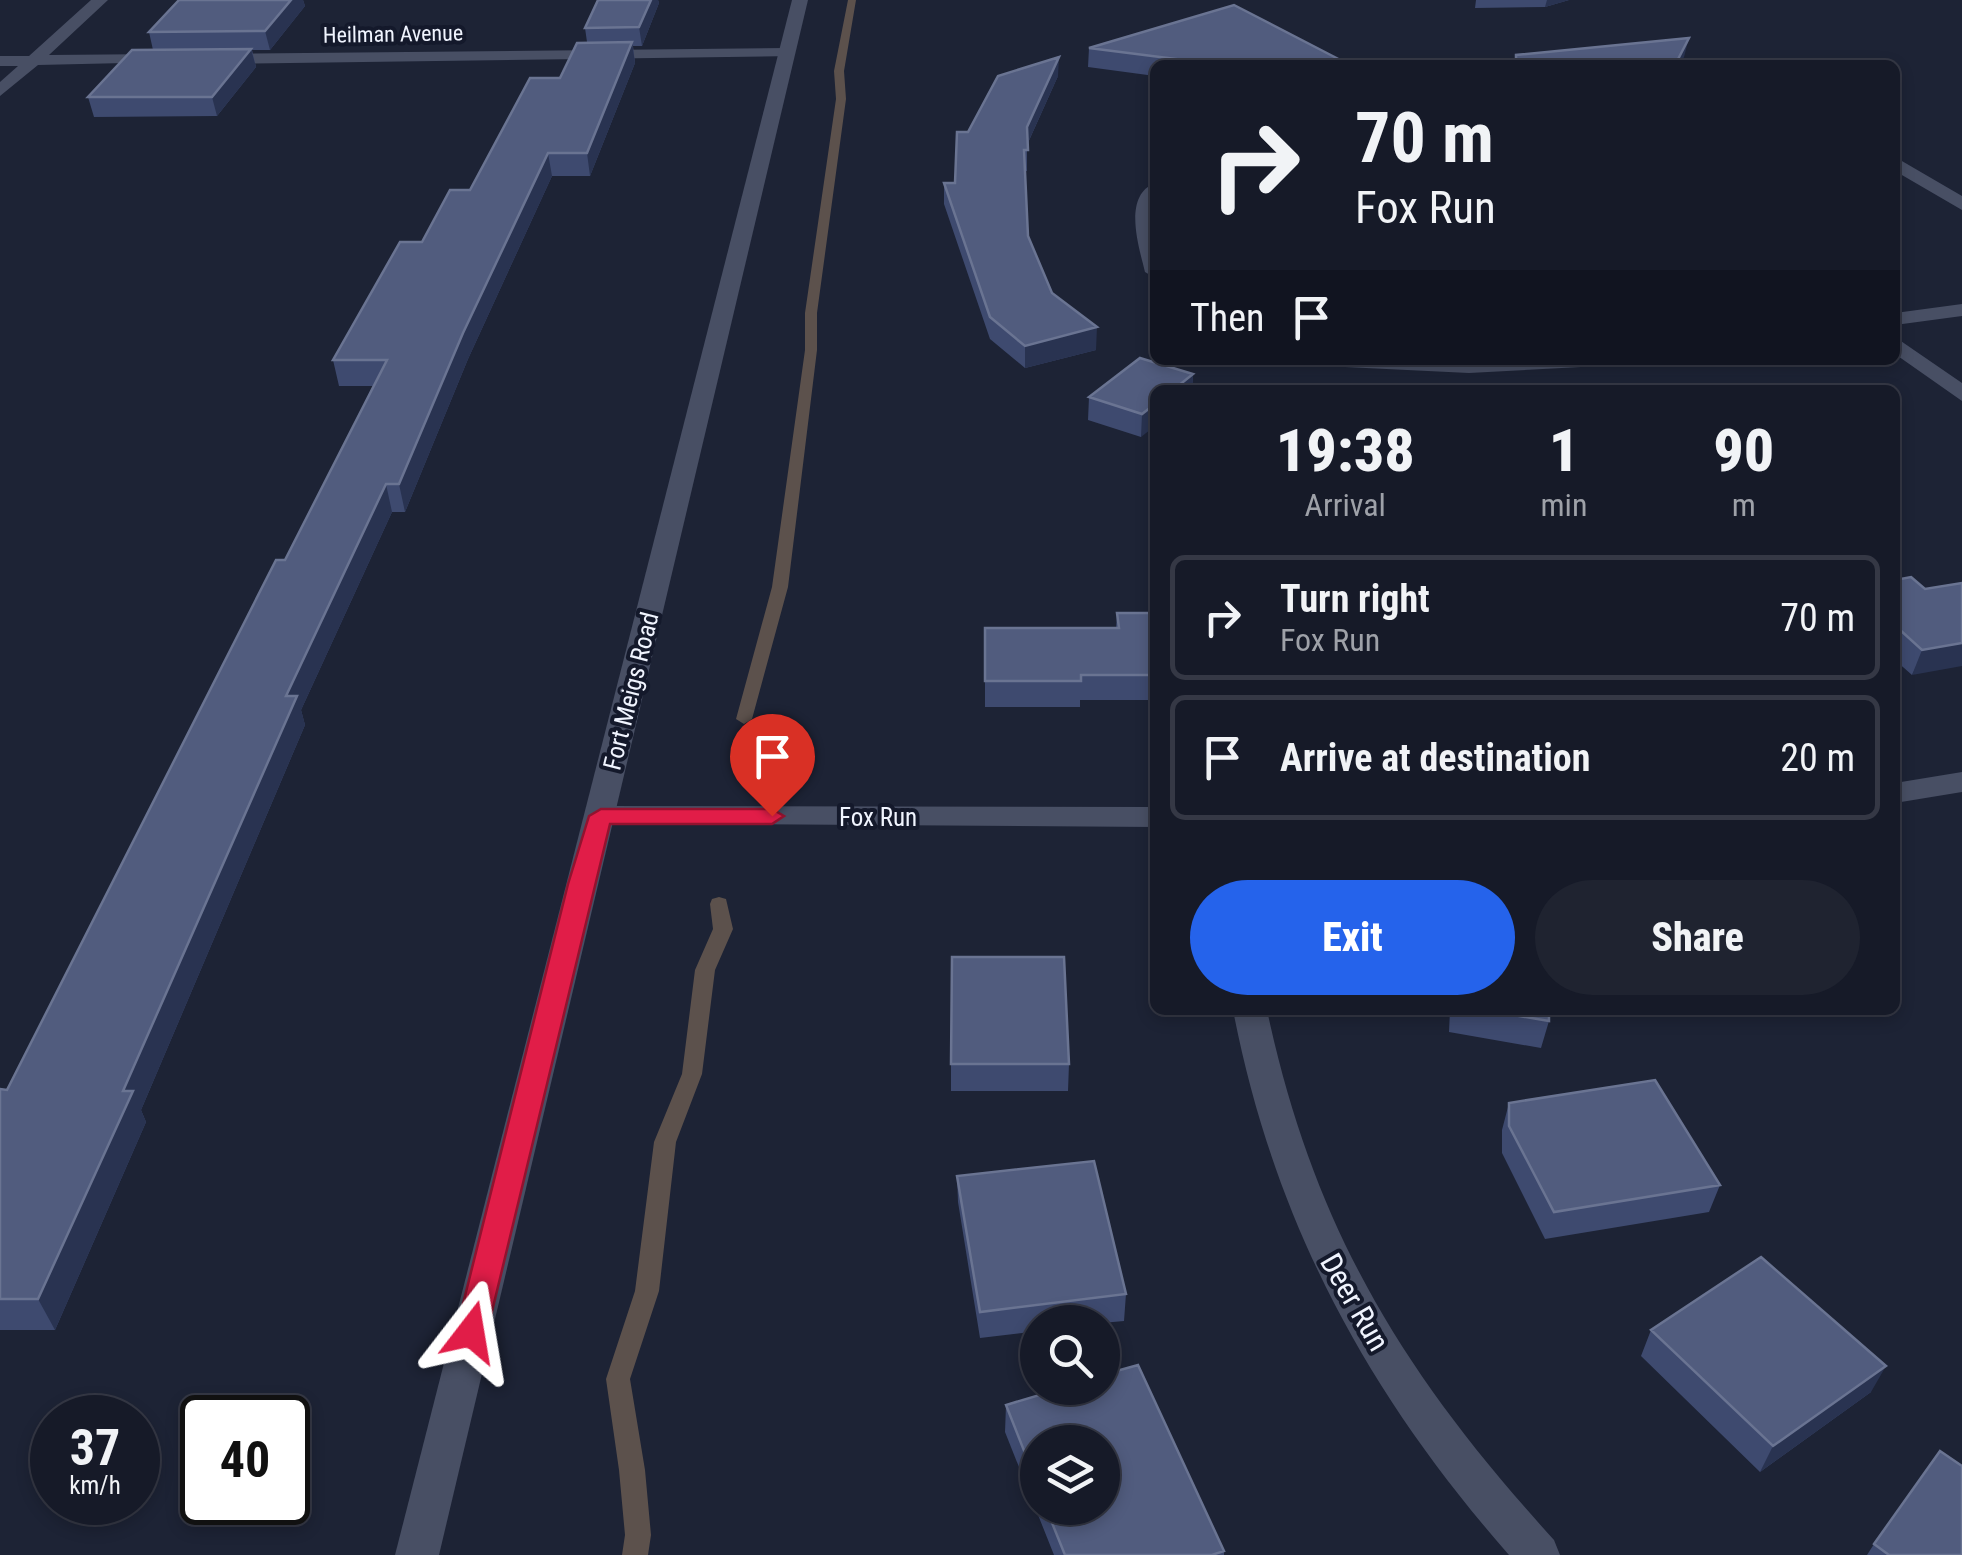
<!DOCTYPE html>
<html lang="en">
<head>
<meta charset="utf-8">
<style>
  :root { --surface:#161a28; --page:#1f2330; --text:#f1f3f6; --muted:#9ea1a8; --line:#353845; --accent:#2563eb }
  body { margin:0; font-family:"Roboto Condensed",sans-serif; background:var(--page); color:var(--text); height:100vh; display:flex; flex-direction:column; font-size:38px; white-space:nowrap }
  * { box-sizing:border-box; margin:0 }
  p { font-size:32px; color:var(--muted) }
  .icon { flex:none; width:55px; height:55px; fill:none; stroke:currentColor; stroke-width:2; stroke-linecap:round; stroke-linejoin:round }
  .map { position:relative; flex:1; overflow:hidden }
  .side { position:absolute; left:1150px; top:385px; width:750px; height:630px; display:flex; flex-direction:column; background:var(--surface); border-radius:15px; box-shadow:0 5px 15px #0003,0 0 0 2px var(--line) }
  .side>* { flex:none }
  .hud { position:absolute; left:1150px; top:60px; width:750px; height:305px; border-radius:15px; box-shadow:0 5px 15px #0003,0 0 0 2px var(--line); background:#161a28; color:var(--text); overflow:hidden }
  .buttons { position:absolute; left:1020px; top:1305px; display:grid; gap:20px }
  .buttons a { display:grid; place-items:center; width:100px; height:100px; border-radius:50%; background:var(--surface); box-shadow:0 5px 15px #0003,0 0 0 2px var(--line); font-size:50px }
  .speed { position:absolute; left:30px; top:1395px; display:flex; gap:20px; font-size:50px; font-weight:700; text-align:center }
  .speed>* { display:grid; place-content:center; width:130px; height:130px; border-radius:50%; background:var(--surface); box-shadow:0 5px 15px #0003,0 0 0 2px var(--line); line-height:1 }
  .speed small { font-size:25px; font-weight:400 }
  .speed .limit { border:5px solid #111; border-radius:15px; background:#fff; color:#111 }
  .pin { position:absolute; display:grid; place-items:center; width:85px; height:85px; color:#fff; margin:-102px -42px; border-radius:50% 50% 50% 0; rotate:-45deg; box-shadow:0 0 10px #0007 }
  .pin .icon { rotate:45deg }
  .me { position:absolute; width:110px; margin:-55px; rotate:14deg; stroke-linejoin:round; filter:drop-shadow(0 0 8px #0008) }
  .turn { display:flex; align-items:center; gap:35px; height:210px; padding:0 40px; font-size:45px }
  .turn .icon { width:130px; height:130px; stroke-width:2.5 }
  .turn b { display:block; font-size:70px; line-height:85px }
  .then { display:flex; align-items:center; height:95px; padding:0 40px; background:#0003; gap:20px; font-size:38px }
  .eta { display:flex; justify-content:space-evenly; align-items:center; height:170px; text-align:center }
  .eta b { font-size:60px; font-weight:800; line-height:70px }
  .action { display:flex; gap:20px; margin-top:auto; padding:20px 40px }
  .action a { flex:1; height:115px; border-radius:60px; background:var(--accent); color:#fff; font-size:40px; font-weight:800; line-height:115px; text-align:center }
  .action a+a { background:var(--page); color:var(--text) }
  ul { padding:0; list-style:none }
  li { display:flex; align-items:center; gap:30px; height:125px; margin:0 20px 15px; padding:0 20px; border:5px solid var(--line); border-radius:15px }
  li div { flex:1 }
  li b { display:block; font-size:38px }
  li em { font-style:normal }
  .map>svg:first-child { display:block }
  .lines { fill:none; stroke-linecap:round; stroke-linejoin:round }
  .stream { fill:#5c514c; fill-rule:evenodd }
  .minor { fill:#484f64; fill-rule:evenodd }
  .tertiary { fill:#484f64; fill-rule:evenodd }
  .wall { fill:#3e4a6f; fill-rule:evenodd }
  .shaded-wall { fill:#293351 }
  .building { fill:#515c7e; stroke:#6a7492; stroke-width:2.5 }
  .route { fill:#e11d48; stroke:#92132f; stroke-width:2.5 }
  .labels { text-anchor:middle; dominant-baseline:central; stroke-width:8; stroke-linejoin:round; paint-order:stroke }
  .far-street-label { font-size:22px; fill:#f0f4fe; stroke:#14192b }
  .street-label { font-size:25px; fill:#f0f4fe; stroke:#14192b }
  .near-street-label { font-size:30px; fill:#f0f4fe; stroke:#14192b }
</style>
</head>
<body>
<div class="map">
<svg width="1962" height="1555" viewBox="0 0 1962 1555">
  <rect width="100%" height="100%" fill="#1d2335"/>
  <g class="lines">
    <path class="stream" d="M848 0H856L844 71 846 99 817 313V350L788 587 752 719 744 724 736 719 772 587 805 350V313L836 99 834 71Z
      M719 897 726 899 733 929 715 970 702 1074 676 1142 659 1291 630 1379 645 1470 651 1535 648 1555H622L625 1535 619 1470 606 1379 635 1291 654 1142 682 1074 695 970 713 929 710 904 712 899Z"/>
    <path class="minor" d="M91 0H108L49 55 163 54 169 56V62L38 65 0 96V82L18 66H0V56H29Z
      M786 48 792 50V56L214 64 206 59 214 54Z
      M1895 157 1962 196V210L1895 171Z
      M1155 183V278L1145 272C1139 247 1122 196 1155 183Z
      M1962 304V316L1895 325V313Z
      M1895 337 1962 383V401L1895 354Z
      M1334 360H1592L1581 367 1469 373 1345 367Z
      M1962 772V792L1895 803V783Z
      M601 806 1155 807V827L590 823 586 816Z
      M1233 1010H1267C1314 1230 1404 1375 1554 1540L1560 1555H1509C1367 1393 1274 1222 1233 1010Z"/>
    <path class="tertiary" d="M792 0H808L439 1555H395Z"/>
  </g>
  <path class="wall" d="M179 0H303L305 6 270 50H252L256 67 217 116 94 117 88 97 153 50 149 32Z
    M564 0H658L659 3 642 46H633L635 63 590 176H552L468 359 405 512H392L301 710 305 725 141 1110 146 1122 55 1330H0V1089L7 1090 285 560 373 386H339L333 360 422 242 470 190 587 42 585 28 598 0Z
    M1476 0H1569L1545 7 1475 8Z
    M1089 48 1350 65H1155V76L1088 67Z
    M1058 76 1027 145V171H1025L1028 236 1052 293 1096 350 1025 368 990 339 944 204V183H955L968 132Z
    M1193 374 1192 390H1155L1141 437 1088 420 1089 397Z
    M1895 580 1925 589 1962 583 1912 675 1895 660Z
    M1117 613H1155V700H1080V707H985V628H1116Z
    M1450 1010H1549V1021L1541 1048 1449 1032Z
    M1556 1010H1584L1583 1015Z
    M951 1064H1069L1068 1091H951Z
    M1509 1103 1720 1185 1709 1212 1545 1239 1502 1153V1130Z
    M957 1176 1126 1294 1124 1321 1102 1323 1038 1322V1331L980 1338 958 1202Z
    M1651 1330 1871 1392 1760 1472 1641 1356Z
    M1006 1405 1224 1551V1555H1054L1005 1432ZM1038 1442 1102 1508H1038Z
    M1874 1544 1962 1555H1867Z"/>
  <path class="shaded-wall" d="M291 0H303L305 6 270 50 265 31Z
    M651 0H658L659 3 642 46 639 27Z
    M1547 0H1569L1545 7Z
    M1689 38 1684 57 1680 65H1675Z
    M632 42 635 63 590 176 587 153Z
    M251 49 256 67 217 116 212 97Z
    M1059 57 1058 76 1026 147 1027 127Z
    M548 153 552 176 468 359 405 512 399 484 463 333Z
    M1097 327 1096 350 1025 368V346Z
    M1193 374 1192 390H1173Z
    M1155 404V426L1141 437 1142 414Z
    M386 484 392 512 301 710 305 725 141 1110 146 1122 55 1330 38 1299 286 696Z
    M1962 643V666L1912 675 1922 650Z
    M1886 1366 1871 1392 1760 1472 1773 1446Z"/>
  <path class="building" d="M179 0H291L265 31 149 32Z
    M598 0H651L639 27 585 28Z
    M1234 5 1350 65H1223L1089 48Z
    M1689 38 1675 65H1516V55Z
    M632 42 587 153H548L463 333 399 484H386L286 696H297L123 1091H133L38 1299H0V1089L7 1090 276 560H285L387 360H333L400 242H422L450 190H470L530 78H560L577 43Z
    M251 49 212 97H88L132 50Z
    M1059 57 1027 127 1028 150H1024L1028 236 1052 293 1097 327 1025 346 990 317 944 183H955L957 132H968L998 76Z
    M1140 358 1193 374 1173 390H1155V404L1142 414 1089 397Z
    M1911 577 1925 589 1962 583V643L1922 650 1899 629 1895 630V580Z
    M1117 613H1155V675H1081V681H985V628H1119Z
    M952 957H1064L1069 1064H951Z
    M1484 1010H1549V1021Z
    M1655 1080 1720 1185 1554 1212 1509 1126V1103Z
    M1094 1161 1126 1294 980 1312 957 1176Z
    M1761 1257 1886 1366 1773 1446 1651 1330Z
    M1138 1365 1224 1551 1212 1555H1065L1046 1508H1102V1442H1038V1486L1006 1405 1063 1388H1102V1375Z
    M1940 1451 1962 1466V1555H1889L1874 1544Z"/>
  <path class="route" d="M601 809H772L784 816 772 824H610L487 1332 482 1341 471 1345 460 1341 456 1332 568 884 589 816Z"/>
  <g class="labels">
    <g class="far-street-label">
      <text transform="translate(393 34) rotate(-1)">Heilman Avenue</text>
    </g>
    <g class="street-label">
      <text transform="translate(631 691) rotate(-76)">Fort Meigs Road</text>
      <text x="878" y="817">Fox Run</text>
    </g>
    <g class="near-street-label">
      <text transform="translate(1355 1302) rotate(60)">Deer Run</text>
    </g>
  </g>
</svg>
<div class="buttons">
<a><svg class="icon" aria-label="search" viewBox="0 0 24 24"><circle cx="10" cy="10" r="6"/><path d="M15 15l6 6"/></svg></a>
<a><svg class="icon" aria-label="layers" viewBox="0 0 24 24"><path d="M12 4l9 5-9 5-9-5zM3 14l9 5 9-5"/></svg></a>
</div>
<div class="speed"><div>37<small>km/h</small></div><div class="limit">40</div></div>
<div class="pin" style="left:772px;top:816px;background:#d93025"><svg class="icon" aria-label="arrive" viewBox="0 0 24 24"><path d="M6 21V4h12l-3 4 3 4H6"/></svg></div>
<svg class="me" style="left:471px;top:1332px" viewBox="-20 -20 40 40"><path d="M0-17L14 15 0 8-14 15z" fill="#e11d48" stroke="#fff" stroke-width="4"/></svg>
<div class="hud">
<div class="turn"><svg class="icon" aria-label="right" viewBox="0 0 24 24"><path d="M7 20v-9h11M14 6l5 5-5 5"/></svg><div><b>70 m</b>Fox Run</div></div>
<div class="then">Then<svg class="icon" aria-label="arrive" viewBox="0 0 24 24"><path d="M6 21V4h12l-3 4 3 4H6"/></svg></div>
</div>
<section class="side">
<div class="eta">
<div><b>19:38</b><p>Arrival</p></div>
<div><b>1</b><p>min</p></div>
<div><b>90</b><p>m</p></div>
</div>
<ul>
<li><svg class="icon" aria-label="right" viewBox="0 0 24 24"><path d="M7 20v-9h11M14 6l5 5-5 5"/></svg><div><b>Turn right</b><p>Fox Run</p></div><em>70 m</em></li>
<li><svg class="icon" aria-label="arrive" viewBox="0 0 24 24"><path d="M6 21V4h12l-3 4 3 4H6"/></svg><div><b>Arrive at destination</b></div><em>20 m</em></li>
</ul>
<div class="action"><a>Exit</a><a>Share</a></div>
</section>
</div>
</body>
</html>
